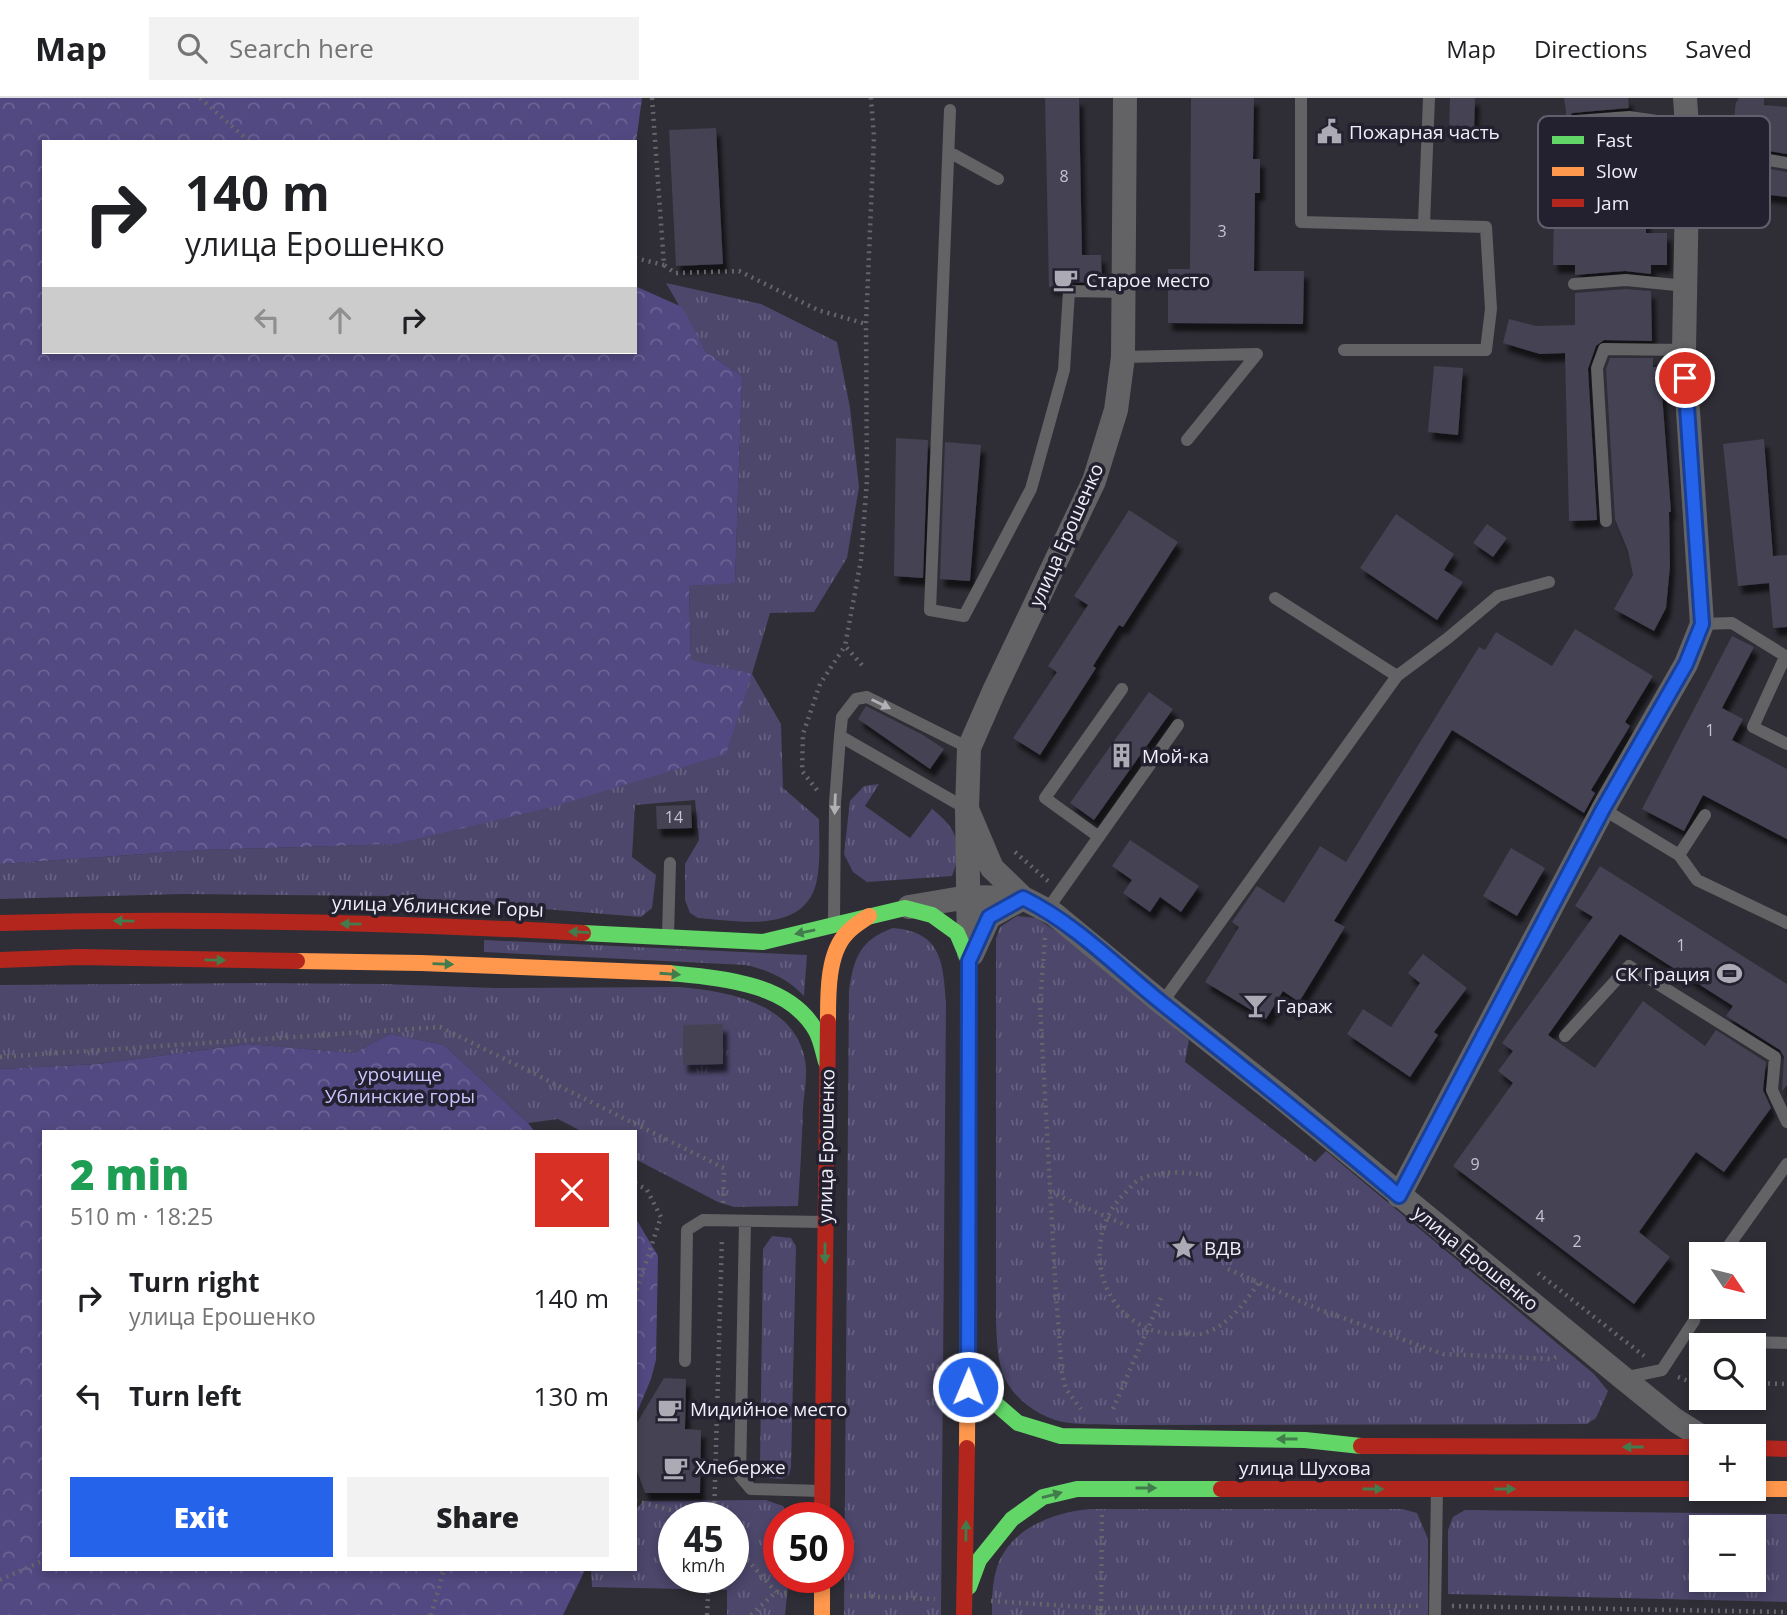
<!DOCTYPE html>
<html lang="en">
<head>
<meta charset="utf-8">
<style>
  :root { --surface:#fff; --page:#f2f2f2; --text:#202124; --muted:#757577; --line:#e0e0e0; --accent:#2563eb }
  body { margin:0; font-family:"Open Sans",sans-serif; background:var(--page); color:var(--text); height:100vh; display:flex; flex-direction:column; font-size:26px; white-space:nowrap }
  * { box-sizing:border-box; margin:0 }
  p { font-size:23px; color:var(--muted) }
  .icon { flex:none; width:38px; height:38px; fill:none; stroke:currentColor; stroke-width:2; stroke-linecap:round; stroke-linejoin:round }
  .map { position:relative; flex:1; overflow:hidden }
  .sheet { position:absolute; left:42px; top:1032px; width:595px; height:441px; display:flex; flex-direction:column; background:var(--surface); border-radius:0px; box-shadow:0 4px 10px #0003 }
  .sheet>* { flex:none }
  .hud { position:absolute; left:42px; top:42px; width:595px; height:214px; border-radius:0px; box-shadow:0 4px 10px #0003; background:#fff; color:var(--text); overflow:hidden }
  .needle { width:46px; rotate:125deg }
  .tools { position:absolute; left:1689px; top:1144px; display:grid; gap:14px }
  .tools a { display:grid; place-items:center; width:77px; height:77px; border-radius:0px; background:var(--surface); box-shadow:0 4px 10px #0003; font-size:35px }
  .speed { position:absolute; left:658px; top:1404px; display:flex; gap:14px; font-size:35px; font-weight:700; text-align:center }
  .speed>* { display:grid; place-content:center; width:91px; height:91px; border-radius:50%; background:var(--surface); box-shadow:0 4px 10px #0003; line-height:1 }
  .speed small { font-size:18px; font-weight:400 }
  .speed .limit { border:10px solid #d22; background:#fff; color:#111 }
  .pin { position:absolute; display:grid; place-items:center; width:60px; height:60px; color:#fff; margin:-30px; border:4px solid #fff; border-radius:50%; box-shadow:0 2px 7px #0007 }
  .me { position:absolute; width:77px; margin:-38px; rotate:1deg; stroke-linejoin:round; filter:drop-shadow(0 0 5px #0008) }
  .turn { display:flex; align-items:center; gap:24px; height:147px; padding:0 28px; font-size:32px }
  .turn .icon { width:91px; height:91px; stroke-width:2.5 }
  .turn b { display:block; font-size:49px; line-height:60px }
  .lanes { display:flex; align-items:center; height:66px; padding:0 28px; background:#0003; justify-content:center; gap:35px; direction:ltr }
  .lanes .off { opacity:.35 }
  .round { display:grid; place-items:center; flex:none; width:74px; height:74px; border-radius:0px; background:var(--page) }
  .headline { display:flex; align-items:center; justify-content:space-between; height:119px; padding:0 28px }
  h1 { font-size:42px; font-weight:800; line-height:52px; color:#1e9e55 }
  .primary-button { display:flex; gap:14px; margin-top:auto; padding:14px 28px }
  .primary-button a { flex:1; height:80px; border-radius:0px; background:var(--accent); color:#fff; font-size:28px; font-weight:800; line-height:80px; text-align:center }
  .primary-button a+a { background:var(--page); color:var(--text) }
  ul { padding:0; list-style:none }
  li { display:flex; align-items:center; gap:21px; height:98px; padding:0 28px }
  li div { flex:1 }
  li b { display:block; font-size:26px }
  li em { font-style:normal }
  header { display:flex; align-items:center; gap:42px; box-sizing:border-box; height:98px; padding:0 35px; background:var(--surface); border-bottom:2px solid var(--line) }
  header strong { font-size:33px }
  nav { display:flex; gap:38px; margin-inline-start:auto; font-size:24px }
  .search { width:490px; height:63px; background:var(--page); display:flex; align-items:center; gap:18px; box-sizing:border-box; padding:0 24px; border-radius:0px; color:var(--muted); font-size:26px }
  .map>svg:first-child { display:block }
  .grass { fill:url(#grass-tufts); fill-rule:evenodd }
  .forest { fill:url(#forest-crowns) }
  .building { fill:#444252; filter:url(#shadow) }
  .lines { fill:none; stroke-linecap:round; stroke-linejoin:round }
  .path { stroke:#66656b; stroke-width:4.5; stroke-dasharray:2 5; stroke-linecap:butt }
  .lane { stroke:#636366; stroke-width:12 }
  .street { stroke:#636366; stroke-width:24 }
  .fast { stroke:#63d668; stroke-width:16 }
  .slow { stroke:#ff974d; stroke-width:16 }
  .jam { stroke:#b3261e; stroke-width:16 }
  .oneway { fill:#b1b0b7 }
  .oneway2 { fill:#437c4c }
  .route-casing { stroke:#184099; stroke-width:18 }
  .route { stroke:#2563eb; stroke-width:12 }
  .labels { text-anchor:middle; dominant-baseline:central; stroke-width:7; stroke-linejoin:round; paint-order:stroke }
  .number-label { font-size:16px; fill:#c5c4cf }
  .poi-label { font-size:19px; fill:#f0eff9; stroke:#23212f; text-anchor:start }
  .street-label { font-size:19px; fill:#f0eff9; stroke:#23212f }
  .park-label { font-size:19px; fill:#cac4fe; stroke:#23212f }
  .key { fill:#23212f; stroke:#605f6c; stroke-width:2 }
  .key-label { font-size:19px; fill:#f0eff9 }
</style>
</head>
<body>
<header>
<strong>Map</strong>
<div class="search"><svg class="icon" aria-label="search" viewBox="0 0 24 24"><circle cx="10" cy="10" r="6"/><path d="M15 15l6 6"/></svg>Search here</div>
<nav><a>Map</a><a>Directions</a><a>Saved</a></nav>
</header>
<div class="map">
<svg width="1787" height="1517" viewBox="0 0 1787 1517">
  <defs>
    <pattern id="grass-tufts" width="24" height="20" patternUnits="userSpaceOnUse" patternTransform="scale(1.75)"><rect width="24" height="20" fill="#4c476b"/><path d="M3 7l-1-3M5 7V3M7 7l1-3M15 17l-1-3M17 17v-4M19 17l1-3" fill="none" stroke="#666281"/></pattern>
    <pattern id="forest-crowns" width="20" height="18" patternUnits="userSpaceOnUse" patternTransform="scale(1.75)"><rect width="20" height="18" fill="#524982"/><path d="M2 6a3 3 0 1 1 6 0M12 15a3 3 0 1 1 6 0" fill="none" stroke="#6b6494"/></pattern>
    <filter id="shadow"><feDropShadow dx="4.5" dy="8" stdDeviation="2" flood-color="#0009"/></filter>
  </defs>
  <rect width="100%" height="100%" fill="#2f2e36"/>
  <path class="grass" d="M666 185 761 206 837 244 850 310 859 389 847 460 814 514 770 515 752 576 781 626 783 690 819 721C819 741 821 767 816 786 803 836 737 823 698 820L690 815 685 802V766L699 742 695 702 635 707 632 759 656 777 652 810 641 819 389 798 183 796 0 801V766L203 752 395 746 691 562 689 488 735 484 742 278 706 254Z
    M879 686 865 708 910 740 932 711C957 730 964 748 952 778L867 784 853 774 844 756 850 703 864 688Z
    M1017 818 1036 820 1060 836 1189 942 1185 964 1315 1064 1326 1053 1594 1276 1608 1293 1596 1320 1587 1326 1119 1327C1102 1326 1086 1327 1069 1325 1043 1322 1015 1303 1004 1279 997 1262 997 1242 996 1225V841L1000 829Z
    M893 830C941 834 943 863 946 904L941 1517H844L849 893C854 859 860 842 893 830Z
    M484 842 807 857 804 898C788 881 769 872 745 867L484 854Z
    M257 885 383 886 495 890 679 889C727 893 795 905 805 962 808 977 804 995 803 1010 802 1043 800 1076 798 1108L734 1109 718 1104 635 1061V1034H583L558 1021 528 1025 444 947 390 936 354 955 248 946 99 966 0 971V887Z
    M772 1138 791 1140 796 1148 791 1369 789 1377 782 1381 770 1380 760 1367 763 1151Z
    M766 1402 783 1408 790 1419H779V1479H789L785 1517H727V1492L592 1489 591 1472H635V1412L644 1403ZM674 1419H733V1479H674Z
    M1091 1411H1402L1417 1415 1428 1441V1517H992C992 1502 992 1487 996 1473 1007 1431 1053 1414 1091 1411Z
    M1465 1412 1787 1416V1504L1448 1496V1432L1453 1419ZM1701 1430H1754V1482H1701Z"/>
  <path class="forest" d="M0 0H642L635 51V44H44V254H635V188L682 209 706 254 742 278 735 485 689 488 691 562 752 576 726 656 552 709 395 746 203 752 0 766Z
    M390 936 444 947 528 1025 535 1034H44V1472H585L563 1517H0V971L99 966 248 946 354 955Z
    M635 1119 658 1158 656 1262 651 1281 635 1319Z"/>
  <path class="building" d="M1045 0H1079L1082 157H1101L1102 185 1069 184 1061 189H1049Z
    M1191 0H1254L1253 61H1260V95H1255L1254 173H1304L1303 226 1168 225V171H1190Z
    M1450 0H1475L1474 35H1449Z
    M1564 0H1628L1629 10 1572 15 1567 23 1573 31 1629 28 1630 35 1653 37 1649 87H1646V93L1573 91 1566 95 1564 101 1568 107 1573 109 1646 110V135H1667V167H1651V176L1625 173 1575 177V167H1553L1554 116H1559L1566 14Z
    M1738 0H1764V7L1787 9V56L1731 47 1736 3 1738 4Z
    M716 30 723 166 676 168 669 32Z
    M1723 63 1787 74V99L1720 91Z
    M1626 191 1651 193 1652 243 1604 242 1596 248 1588 271 1597 422 1569 423 1565 255 1540 256 1503 245 1509 221 1536 228 1575 227V195Z
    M1610 260H1653V269H1660L1671 414H1669L1670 468 1666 510 1654 533 1614 511 1633 477 1628 453 1615 421 1606 271Z
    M1434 268 1463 270 1458 337 1428 334Z
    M896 340 928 342 923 480 894 478Z
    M1764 341 1773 458 1787 457V529L1773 530 1769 485 1738 488 1723 346Z
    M945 344 981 347 970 483 940 481Z
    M1129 412 1178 444 1123 529 1119 527 1093 568 1096 570 1040 657 1013 640 1057 574 1048 568 1088 507 1074 498Z
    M1396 416 1454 456 1444 472 1463 484 1437 522 1360 470Z
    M1487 426 1507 440 1493 459 1473 445Z
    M1575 531 1653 578 1625 624 1630 628 1591 692 1595 695 1584 715 1452 632 1334 823 1345 829 1299 904 1283 893 1266 921 1205 884 1239 829 1232 824 1257 788 1284 805 1320 748 1346 764 1479 549 1485 552 1496 534 1552 568Z
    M1732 538 1754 549 1722 610 1743 621 1732 642 1787 671V741L1703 697 1684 733 1642 711Z
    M1149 594 1173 611 1094 722 1070 705Z
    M866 608 923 637 944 651 930 671 858 621Z
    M691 707 692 730 657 731 656 708Z
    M1130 742 1199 788 1181 814 1160 799 1150 814 1123 795 1132 782 1112 768Z
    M1511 750 1545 770 1517 818 1483 798Z
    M1600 768 1787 886V987L1782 993 1784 959 1780 952 1726 918 1733 908 1620 836 1548 937 1595 970 1643 903 1705 948 1716 932 1766 964 1763 992 1771 1010 1724 1074 1696 1054 1639 1134 1670 1159 1634 1206 1453 1068 1513 985 1498 973 1513 953 1502 945 1593 819 1575 808Z
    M1423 856 1467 890 1434 934 1438 937 1410 979 1347 936 1363 911 1391 929 1420 885 1408 875Z
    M723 926V966L683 967V927Z
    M664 1280 686 1281 685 1331 701 1332 700 1395H645L635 1368V1328Z"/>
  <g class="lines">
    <path class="path" d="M200 0 250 44
      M652 0 664 167 675 175 739 173 818 212 866 226
      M635 160 664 167
      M862 567 845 548 861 462 867 382 866 226 874 39 871 0
      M817 692 802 673 803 636 820 586 845 548
      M1015 754 1048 783
      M1045 840 1040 907 1056 1198 1062 1275 1066 1291 1081 1311
      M0 959 440 929 724 1070 723 1107
      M1198 1076C1180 1074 1158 1073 1140 1081 1134 1084 1129 1091 1124 1096 1075 1145 1103 1236 1178 1236 1185 1236 1193 1237 1200 1236 1226 1231 1245 1205 1259 1184
      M635 1085 647 1092 661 1119 635 1197
      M1050 1094 1132 1130
      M1228 1171 1318 1211 1443 1256 1551 1261 1558 1258
      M1538 1175 1644 1258
      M1678 1279 1691 1284H1701
      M1754 1285 1787 1286
      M1113 1311 1161 1200
      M635 1403 698 1419
      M714 1419 722 1140
      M733 1446 776 1494
      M0 1482 44 1462
      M850 1498 935 1501
      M991 1503 1101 1510 1095 1517
      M1452 1508 1787 1514
      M1101 1510 1102 1417
      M431 1517 444 1472
      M707 1517 709 1479
      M751 1517 776 1494 788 1495
      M1101 1517V1510L1419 1508"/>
    <path class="lane" d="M1301 0V124L1486 129 1491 211 1486 252H1344
      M950 12 930 512 964 518 1031 391 1064 272 1069 193 1124 194
      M1576 23 1629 19 1657 23 1688 42 1714 53 1787 65
      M949 54 998 81
      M1573 100 1687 102
      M1424 126 1429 0
      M1574 186 1626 182 1686 188
      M1123 259 1257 256 1187 342
      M1606 423 1597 270 1604 251 1684 252
      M1275 500 1397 578
      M1702 526 1732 525 1787 559
      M1785 559 1753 629 1787 646
      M840 638 967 711
      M1603 711 1679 757 1697 782 1787 825
      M1099 739 1045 700 1122 591
      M1679 757 1705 717
      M1047 812 1178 627
      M834 824 835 705 840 638 842 619 856 601 867 599 969 650
      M668 838 670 765
      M1162 905 1397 578 1448 540 1498 498 1549 484
      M1565 938 1629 868 1775 959 1772 992 1787 1024
      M745 1124 740 1378 751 1391 822 1393
      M1722 1157 1787 1066
      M1740 1244 1787 1245
      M685 1263 687 1132 703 1122 825 1124
      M1623 1280 1662 1272 1694 1223 1701 1187
      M1435 1517 1437 1391"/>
    <path class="street" d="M967 711 992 770 1023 800 1054 816 1162 905 1282 1000 1623 1280 1675 1322 1702 1339
      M909 809 968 799 1023 800
      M969 855 967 711 969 650 994 593 1094 383 1116 312 1123 259 1125 0
      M972 856 989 819 1023 800
      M1399 1098 1603 711 1686 566 1702 526 1684 252 1688 42 1685 0"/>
    <path class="fast" d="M583 835 763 844 905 810 932 817 957 835 969 863V988
      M669 875C718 880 789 884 816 933 821 942 823 954 826 964
      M968 1263 988 1299 1018 1325 1061 1338 1305 1342 1361 1348
      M969 1489 979 1462 1012 1421 1043 1399 1077 1391H1221"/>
    <path class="slow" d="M297 863 421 865 669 875
      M828 924C828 898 827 855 847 835 853 828 862 823 869 818
      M967 1350 969 988
      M1754 1391H1787
      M822 1479V1517"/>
    <path class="jam" d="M0 825C194 820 389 824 583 835
      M0 862 79 859 297 863
      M1361 1348 1701 1349
      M1754 1350 1787 1351
      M1221 1391H1701
      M822 1419 828 924
      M964 1517 967 1350"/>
  </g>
  <defs><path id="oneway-solid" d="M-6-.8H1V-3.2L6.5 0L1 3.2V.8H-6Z" transform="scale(1.75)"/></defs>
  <g class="oneway">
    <use href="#oneway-solid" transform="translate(881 606) rotate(26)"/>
    <use href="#oneway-solid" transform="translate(835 706) rotate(92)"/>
  </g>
  <g class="oneway2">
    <use href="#oneway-solid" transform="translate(124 823) rotate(-179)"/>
    <use href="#oneway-solid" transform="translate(351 826) rotate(-179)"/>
    <use href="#oneway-solid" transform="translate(579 834) rotate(-177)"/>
    <use href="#oneway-solid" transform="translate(805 834) rotate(168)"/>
    <use href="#oneway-solid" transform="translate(215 862) rotate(1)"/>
    <use href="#oneway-solid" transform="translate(443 866) rotate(2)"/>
    <use href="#oneway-solid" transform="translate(670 876) rotate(4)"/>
    <use href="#oneway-solid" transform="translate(825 1155) rotate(90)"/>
    <use href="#oneway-solid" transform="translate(1287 1341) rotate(-180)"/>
    <use href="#oneway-solid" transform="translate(1633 1349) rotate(180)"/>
    <use href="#oneway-solid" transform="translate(1146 1390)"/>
    <use href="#oneway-solid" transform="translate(1373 1391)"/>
    <use href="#oneway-solid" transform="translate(1505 1391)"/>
    <use href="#oneway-solid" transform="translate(1052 1397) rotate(-15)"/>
    <use href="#oneway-solid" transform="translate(966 1433) rotate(-89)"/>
  </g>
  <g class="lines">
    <defs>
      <path id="route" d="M968 1289 969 863 989 819 1023 800C1076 826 1118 870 1163 906 1242 969 1322 1032 1399 1098L1603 711 1686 566 1702 526 1685 280"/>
    </defs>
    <use href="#route" class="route-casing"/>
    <use href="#route" class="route"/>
  </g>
  <defs>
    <symbol id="civic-bare" viewBox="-9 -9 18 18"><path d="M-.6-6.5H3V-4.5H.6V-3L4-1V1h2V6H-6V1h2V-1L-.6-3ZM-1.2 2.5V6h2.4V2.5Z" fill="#acabb5" stroke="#23212f" stroke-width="2.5" paint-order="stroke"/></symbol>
    <symbol id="cafe-bare" viewBox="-9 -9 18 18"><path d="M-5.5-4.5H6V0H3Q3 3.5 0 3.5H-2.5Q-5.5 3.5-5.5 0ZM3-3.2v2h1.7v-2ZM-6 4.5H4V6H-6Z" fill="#acabb5" stroke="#23212f" stroke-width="2.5" paint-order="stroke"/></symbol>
    <symbol id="building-bare" viewBox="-9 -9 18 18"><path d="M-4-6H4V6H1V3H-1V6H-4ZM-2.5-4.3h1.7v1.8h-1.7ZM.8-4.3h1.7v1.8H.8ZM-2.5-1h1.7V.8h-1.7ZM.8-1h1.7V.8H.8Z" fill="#acabb5" stroke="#23212f" stroke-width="2.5" paint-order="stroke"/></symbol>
    <symbol id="stadium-bare" viewBox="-9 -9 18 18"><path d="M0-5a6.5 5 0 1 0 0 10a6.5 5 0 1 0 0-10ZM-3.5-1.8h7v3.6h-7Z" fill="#acabb5" stroke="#23212f" stroke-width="2.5" paint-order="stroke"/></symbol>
    <symbol id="bar-bare" viewBox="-9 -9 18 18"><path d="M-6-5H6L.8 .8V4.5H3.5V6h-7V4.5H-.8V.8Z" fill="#acabb5" stroke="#23212f" stroke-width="2.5" paint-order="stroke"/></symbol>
    <symbol id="sight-bare" viewBox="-9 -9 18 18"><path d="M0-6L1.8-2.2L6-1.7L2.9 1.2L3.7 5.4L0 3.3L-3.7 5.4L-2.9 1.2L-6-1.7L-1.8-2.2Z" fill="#acabb5" stroke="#23212f" stroke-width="2.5" paint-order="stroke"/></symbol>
  </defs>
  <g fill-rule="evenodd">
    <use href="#civic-bare" x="1312" y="16" width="35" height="35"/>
    <use href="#cafe-bare" x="1048" y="164" width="35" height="35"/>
    <use href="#building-bare" x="1104" y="640" width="35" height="35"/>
    <use href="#stadium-bare" x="1712" y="858" width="35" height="35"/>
    <use href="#bar-bare" x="1238" y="890" width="35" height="35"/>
    <use href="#sight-bare" x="1166" y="1132" width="35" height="35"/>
    <use href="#cafe-bare" x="652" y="1294" width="35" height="35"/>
    <use href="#cafe-bare" x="658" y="1352" width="35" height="35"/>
  </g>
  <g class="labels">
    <g class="number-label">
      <text x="1064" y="78">8</text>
      <text x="1222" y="133">3</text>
      <text x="1710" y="632">1</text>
      <text x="674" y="719">14</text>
      <text x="1681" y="847">1</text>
      <text x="1475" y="1066">9</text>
      <text x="1540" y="1118">4</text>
      <text x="1577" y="1143">2</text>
    </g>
    <g class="poi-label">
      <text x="1349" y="34">Пожарная часть</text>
      <text x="1086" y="182">Старое место</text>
      <text x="1142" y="658">Мой-ка</text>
      <text x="1710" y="876" text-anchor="end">СК Грация</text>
      <text x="1276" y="908">Гараж</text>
      <text x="1204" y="1150">ВДВ</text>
      <text x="690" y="1311">Мидийное место</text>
      <text x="695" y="1369">Хлеберже</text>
    </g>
    <g class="street-label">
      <text transform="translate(1066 437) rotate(-66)">улица Ерошенко</text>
      <text transform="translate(438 808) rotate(2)">улица Ублинские Горы</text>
      <text transform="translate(826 1048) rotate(-89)">улица Ерошенко</text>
      <text transform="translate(1476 1160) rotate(39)">улица Ерошенко</text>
      <text x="1305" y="1370">улица Шухова</text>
    </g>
    <g class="park-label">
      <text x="400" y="976">урочище<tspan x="400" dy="22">Ублинские горы</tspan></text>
    </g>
  </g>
  <rect x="1538" y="18" width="232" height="112" rx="10" class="key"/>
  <rect x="1552" y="38" width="32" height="8" fill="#63d668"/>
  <rect x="1552" y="69" width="32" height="9" fill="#ff974d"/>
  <rect x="1552" y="101" width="32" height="8" fill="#b3261e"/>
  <g class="key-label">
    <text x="1596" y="49">Fast</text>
    <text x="1596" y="80">Slow</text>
    <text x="1596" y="112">Jam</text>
  </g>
</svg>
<div class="tools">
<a><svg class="needle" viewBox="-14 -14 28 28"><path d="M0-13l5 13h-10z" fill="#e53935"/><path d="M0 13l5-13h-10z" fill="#757577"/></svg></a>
<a><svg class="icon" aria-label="search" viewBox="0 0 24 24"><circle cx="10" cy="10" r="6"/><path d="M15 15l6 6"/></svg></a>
<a>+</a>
<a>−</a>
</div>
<div class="speed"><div>45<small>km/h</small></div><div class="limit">50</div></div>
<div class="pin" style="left:1685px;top:280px;background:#d93025"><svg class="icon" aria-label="arrive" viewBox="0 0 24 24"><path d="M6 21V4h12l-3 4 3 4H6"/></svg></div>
<svg class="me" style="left:968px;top:1289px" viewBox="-20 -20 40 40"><circle r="17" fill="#2563eb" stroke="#fff" stroke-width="3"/><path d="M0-11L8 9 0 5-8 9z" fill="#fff"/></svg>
<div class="hud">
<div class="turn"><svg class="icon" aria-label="right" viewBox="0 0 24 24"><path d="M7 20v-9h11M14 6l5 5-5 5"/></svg><div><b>140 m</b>улица Ерошенко</div></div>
<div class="lanes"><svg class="icon off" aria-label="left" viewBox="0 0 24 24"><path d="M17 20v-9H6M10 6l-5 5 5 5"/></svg><svg class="icon off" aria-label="ahead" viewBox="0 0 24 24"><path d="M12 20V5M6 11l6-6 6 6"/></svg><svg class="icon" aria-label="right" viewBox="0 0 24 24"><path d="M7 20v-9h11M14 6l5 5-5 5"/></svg></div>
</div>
<section class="sheet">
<div class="headline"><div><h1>2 min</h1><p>510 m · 18:25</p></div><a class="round" style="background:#d93025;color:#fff"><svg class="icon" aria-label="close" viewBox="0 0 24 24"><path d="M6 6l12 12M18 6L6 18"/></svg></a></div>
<ul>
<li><svg class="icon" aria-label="right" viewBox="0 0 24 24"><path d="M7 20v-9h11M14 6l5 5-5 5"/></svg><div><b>Turn right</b><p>улица Ерошенко</p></div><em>140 m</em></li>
<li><svg class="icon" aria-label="left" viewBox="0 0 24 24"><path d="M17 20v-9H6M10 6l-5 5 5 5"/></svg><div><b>Turn left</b></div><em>130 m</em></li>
</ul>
<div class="primary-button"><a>Exit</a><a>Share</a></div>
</section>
</div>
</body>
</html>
